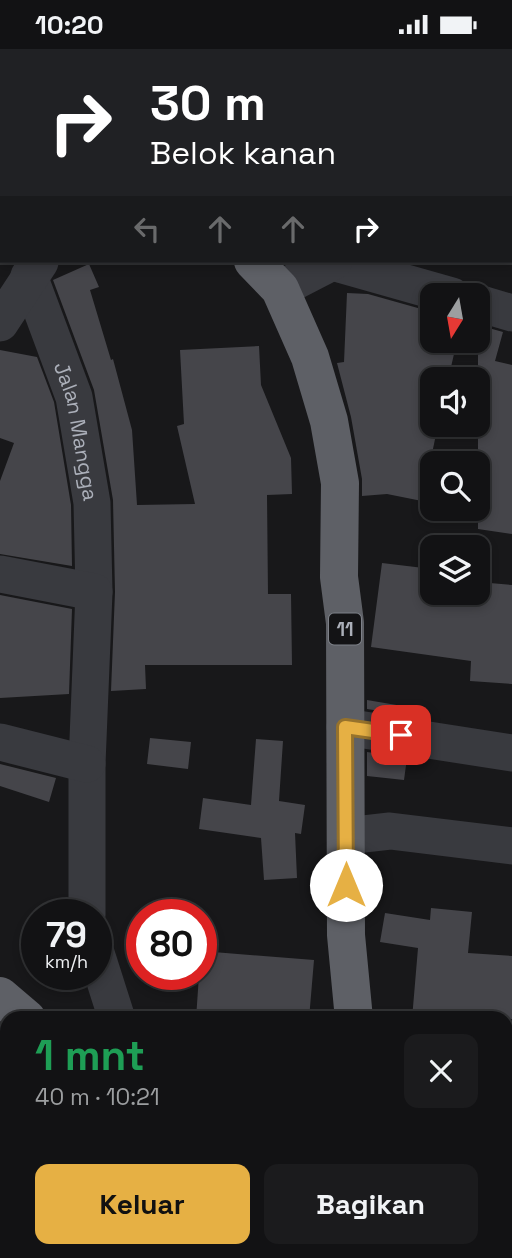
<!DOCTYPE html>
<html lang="id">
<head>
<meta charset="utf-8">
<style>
  :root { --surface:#121214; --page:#1b1b1d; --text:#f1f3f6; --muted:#9c9ea0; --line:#313234; --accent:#e6b044 }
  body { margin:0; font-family:"Space Grotesk",sans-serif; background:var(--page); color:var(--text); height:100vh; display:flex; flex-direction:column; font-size:26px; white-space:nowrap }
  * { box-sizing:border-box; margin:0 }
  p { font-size:23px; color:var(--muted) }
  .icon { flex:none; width:38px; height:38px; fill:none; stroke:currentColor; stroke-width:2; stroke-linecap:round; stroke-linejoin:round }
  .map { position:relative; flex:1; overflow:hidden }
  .drawer { position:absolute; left:0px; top:962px; width:513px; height:247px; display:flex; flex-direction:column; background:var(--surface); border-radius:21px 21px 0 0; box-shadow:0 4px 10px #0003,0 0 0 2px var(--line) }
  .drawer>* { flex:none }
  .top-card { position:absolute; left:0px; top:0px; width:513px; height:214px; box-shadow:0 4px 10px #0003,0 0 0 2px var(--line); background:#202124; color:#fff; overflow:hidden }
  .needle { width:46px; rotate:191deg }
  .buttons { position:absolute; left:420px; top:234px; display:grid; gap:14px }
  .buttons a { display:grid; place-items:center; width:70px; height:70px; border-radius:14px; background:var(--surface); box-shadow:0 4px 10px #0003,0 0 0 2px var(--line); font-size:35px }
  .speed { position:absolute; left:21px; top:850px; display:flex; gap:14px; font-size:35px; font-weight:700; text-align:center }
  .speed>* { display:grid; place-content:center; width:91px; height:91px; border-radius:50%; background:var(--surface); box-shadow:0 4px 10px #0003,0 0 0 2px var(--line); line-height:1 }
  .speed small { font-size:18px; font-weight:400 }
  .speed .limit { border:10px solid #d22; background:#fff; color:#111 }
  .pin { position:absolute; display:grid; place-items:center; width:60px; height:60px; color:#fff; margin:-30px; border-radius:14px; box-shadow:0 4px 10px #0006 }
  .me { position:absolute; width:77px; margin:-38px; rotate:0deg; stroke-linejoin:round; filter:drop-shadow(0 0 5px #0008) }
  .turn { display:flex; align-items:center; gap:24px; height:147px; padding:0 35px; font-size:32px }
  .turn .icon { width:91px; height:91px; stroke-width:2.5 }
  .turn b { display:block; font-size:49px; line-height:60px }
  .lanes { display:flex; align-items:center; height:66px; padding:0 35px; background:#0003; justify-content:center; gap:35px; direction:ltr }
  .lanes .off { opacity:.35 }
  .round { display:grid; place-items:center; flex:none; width:74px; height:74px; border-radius:14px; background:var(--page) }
  .summary { display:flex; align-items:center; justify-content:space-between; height:119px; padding:0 35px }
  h1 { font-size:42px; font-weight:700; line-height:52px; color:#1e9e55 }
  .button { display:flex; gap:14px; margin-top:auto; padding:14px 35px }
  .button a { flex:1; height:80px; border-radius:14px; background:var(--accent); color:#111; font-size:28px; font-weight:700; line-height:80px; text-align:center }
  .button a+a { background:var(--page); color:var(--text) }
  .status { display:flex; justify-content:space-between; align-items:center; height:49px; padding:0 35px; background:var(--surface); direction:ltr }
  .status svg { height:19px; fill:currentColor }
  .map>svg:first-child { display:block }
  .building { fill:#45454a }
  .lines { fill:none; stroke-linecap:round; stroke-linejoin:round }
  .service { stroke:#393a3f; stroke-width:19 }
  .minor { stroke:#393a3f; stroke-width:37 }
  .trunk { stroke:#5e6066; stroke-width:38 }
  .route-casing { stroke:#96722c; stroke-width:18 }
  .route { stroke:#e6b044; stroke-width:12 }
  .labels { text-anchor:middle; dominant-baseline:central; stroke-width:6; stroke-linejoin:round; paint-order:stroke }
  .shield { fill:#131315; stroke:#7d8088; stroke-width:2 }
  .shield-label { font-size:19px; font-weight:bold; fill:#abafb9 }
  .street-label { font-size:21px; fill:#abafb9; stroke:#131315 }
</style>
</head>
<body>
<div class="status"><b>10:20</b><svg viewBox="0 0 49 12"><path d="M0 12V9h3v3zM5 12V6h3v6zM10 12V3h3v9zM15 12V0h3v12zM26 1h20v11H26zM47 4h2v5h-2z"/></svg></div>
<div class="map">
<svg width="512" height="1209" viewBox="0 0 512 1209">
  <rect width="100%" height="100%" fill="#18181a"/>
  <path class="building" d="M89 215 99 238 90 241 111 311 113 310 132 381 137 456 195 455 177 377 184 375 180 301 259 297 261 336 291 409 292 445 267 446 268 545H291L292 616H145L146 640 111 642 115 543 113 451 94 341 53 231Z
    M347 244 368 245 432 263V292H457L448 331H432V376H438L422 452 387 445 362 447V430L351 368 337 314 344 313Z
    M478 276 503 283 495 312 512 316V485L478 480Z
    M0 301 37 308 54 353 71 456 72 517 0 505V432L14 394 0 389Z
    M382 514 432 520V544H478V533L512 536V635L470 632 471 612 371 598Z
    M0 546 72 560 69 645 0 649Z
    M367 651 414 659 413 667 367 660Z
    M150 689 191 693 188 720 147 715Z
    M256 690 283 692 279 752 305 756 301 785 295 784 297 829 264 831 261 789 199 780 203 749 251 756Z
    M367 703 407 709 404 731 367 727Z
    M0 715 56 729 49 753 0 737Z
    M431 859 472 863 468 904 512 907V970H412L418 899 380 893 385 864 430 871Z
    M201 902 314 911 309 970H196L199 926H201Z"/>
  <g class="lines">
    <path class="service" d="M506 1163H512"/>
    <g class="minor">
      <path d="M511 129H512"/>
      <path d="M332 213 452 247"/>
      <path id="s1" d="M29 227 74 348 92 454 94 543"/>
      <path d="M280 240 334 212"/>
      <path d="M478 254 512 264"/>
      <path d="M0 274 40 213"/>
      <path d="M0 525 94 543 87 715V866"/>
      <path d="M345 678 512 704"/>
      <path d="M0 693 87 715"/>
      <path d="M346 787 390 782 512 797"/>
      <path d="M96 904 117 970"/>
    </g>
    <path class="trunk" d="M2 0V2
      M253 212 280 240 310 308 329 372 340 434 339 528 345 574 346 886 354 970
      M0 947 27 970
      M171 1202 175 1209
      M409 1202 411 1209"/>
  </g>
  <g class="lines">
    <defs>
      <path id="route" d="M346 836 345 678 401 686"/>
    </defs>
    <use href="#route" class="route-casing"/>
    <use href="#route" class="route"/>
  </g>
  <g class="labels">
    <rect class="shield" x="329" y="564.5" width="32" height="31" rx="5"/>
    <g class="shield-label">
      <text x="345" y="580">11</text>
    </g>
    <g class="street-label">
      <text stroke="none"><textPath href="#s1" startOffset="163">Jalan Mangga</textPath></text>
    </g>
  </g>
</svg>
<div class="buttons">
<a><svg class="needle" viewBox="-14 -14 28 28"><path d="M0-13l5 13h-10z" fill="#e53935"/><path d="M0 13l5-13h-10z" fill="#9c9ea0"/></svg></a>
<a><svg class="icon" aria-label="sound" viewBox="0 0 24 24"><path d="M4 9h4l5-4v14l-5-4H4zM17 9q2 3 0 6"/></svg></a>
<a><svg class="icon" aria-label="search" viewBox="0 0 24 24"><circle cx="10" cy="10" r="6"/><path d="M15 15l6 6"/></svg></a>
<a><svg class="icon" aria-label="layers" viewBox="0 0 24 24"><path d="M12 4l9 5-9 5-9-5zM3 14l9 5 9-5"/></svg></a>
</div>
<div class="speed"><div>79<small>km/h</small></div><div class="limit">80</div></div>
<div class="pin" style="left:401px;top:686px;background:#d93025"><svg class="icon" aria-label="arrive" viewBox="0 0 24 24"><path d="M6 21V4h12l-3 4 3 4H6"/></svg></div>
<svg class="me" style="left:346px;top:836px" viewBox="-20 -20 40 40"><circle r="19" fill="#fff"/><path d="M0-13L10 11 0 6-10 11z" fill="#e6b044"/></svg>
<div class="top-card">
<div class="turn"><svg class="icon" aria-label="right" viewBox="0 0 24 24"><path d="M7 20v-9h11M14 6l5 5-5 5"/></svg><div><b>30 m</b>Belok kanan</div></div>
<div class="lanes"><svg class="icon off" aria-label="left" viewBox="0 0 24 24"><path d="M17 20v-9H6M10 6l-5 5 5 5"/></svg><svg class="icon off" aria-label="ahead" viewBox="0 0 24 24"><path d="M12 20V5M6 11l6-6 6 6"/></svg><svg class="icon off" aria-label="ahead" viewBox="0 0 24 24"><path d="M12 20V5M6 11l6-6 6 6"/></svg><svg class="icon" aria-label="right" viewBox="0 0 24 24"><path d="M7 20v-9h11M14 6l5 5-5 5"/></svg></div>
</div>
<section class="drawer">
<div class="summary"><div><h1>1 mnt</h1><p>40 m · 10:21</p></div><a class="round"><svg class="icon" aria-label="close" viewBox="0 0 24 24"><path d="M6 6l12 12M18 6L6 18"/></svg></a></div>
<div class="button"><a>Keluar</a><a>Bagikan</a></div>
</section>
</div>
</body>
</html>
